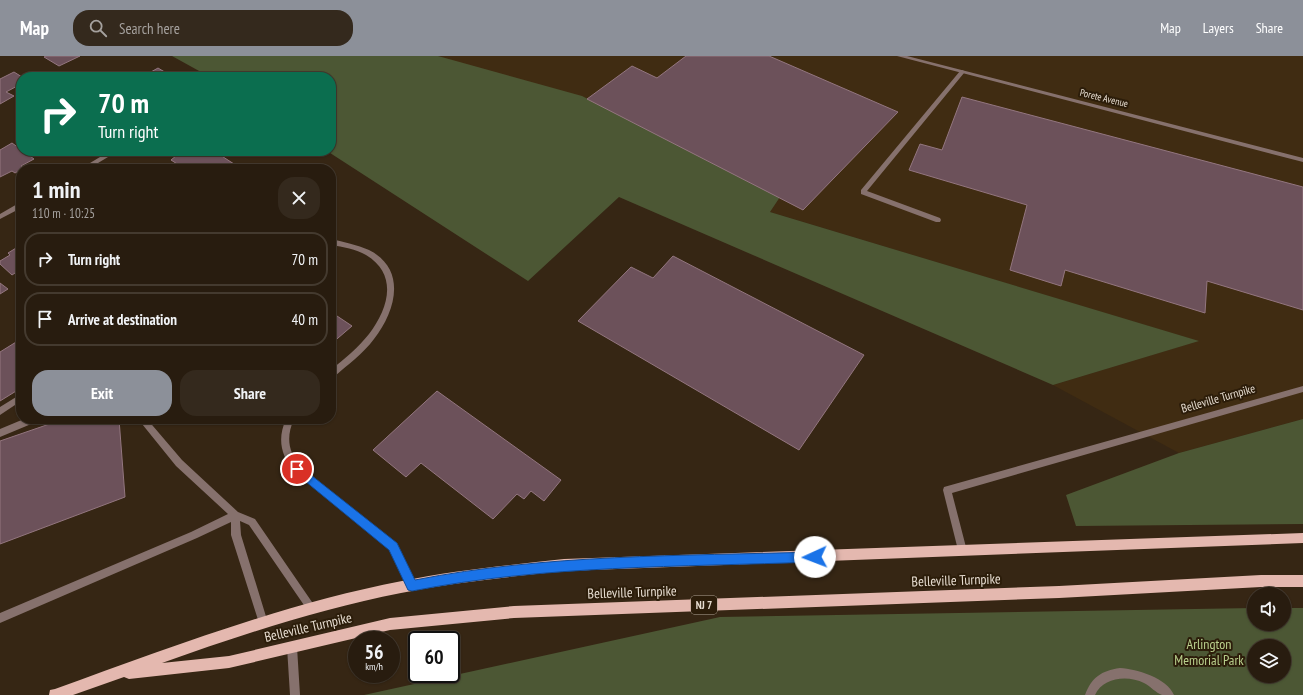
<!DOCTYPE html>
<html lang="en">
<head>
<meta charset="utf-8">
<style>
  :root { --surface:#281c0f; --page:#34291d; --text:#f1f3f6; --muted:#a5a19e; --line:#443a2f; --accent:#8c9099 }
  body { margin:0; font-family:"PT Sans Narrow",sans-serif; background:var(--page); color:var(--text); height:100vh; display:flex; flex-direction:column; font-size:15px; white-space:nowrap }
  * { box-sizing:border-box; margin:0 }
  p { font-size:13px; color:var(--muted) }
  .icon { flex:none; width:22px; height:22px; fill:none; stroke:currentColor; stroke-width:2; stroke-linecap:round; stroke-linejoin:round }
  .map { position:relative; flex:1; overflow:hidden }
  .sheet { position:absolute; left:16px; top:108px; width:320px; height:260px; display:flex; flex-direction:column; background:var(--surface); border-radius:16px; box-shadow:0 1px 3px #0004,0 0 0 1px var(--line) }
  .sheet>* { flex:none }
  .hud { position:absolute; left:16px; top:16px; width:320px; height:84px; border-radius:16px; box-shadow:0 1px 3px #0004,0 0 0 1px var(--line); background:#0b6e4f; color:#fff; overflow:hidden }
  .tools { position:absolute; left:1247px; top:531px; display:grid; gap:8px }
  .tools a { display:grid; place-items:center; width:44px; height:44px; border-radius:50%; background:var(--surface); box-shadow:0 1px 3px #0004,0 0 0 1px var(--line); font-size:20px }
  .speed { position:absolute; left:348px; top:575px; display:flex; gap:8px; font-size:20px; font-weight:700; text-align:center }
  .speed>* { display:grid; place-content:center; width:52px; height:52px; border-radius:50%; background:var(--surface); box-shadow:0 1px 3px #0004,0 0 0 1px var(--line); line-height:1 }
  .speed small { font-size:10px; font-weight:400 }
  .speed .limit { border:2px solid #111; border-radius:6px; background:#fff; color:#111 }
  .pin { position:absolute; display:grid; place-items:center; width:34px; height:34px; color:#fff; margin:-17px; border:2px solid #fff; border-radius:50%; box-shadow:0 1px 4px #0007 }
  .me { position:absolute; width:44px; margin:-22px; rotate:268deg; stroke-linejoin:round; filter:drop-shadow(0 0 3px #0008) }
  .turn { display:flex; align-items:center; gap:14px; height:84px; padding:0 16px; font-size:18px }
  .turn .icon { width:52px; height:52px; stroke-width:2.5 }
  .turn b { display:block; font-size:28px; line-height:34px }
  .round { display:grid; place-items:center; flex:none; width:42px; height:42px; border-radius:16px; background:var(--page) }
  .headline { display:flex; align-items:center; justify-content:space-between; height:68px; padding:0 16px }
  h1 { font-size:24px; font-weight:700; line-height:30px }
  .button { display:flex; gap:8px; margin-top:auto; padding:8px 16px }
  .button a { flex:1; height:46px; border-radius:16px; background:var(--accent); color:#fff; font-size:16px; font-weight:700; line-height:46px; text-align:center }
  .button a+a { background:var(--page); color:var(--text) }
  ul { padding:0; list-style:none }
  li { display:flex; align-items:center; gap:12px; height:54px; margin:0 8px 6px; padding:0 8px; border:2px solid var(--line); border-radius:16px }
  li div { flex:1 }
  li b { display:block; font-size:15px }
  li em { font-style:normal }
  header { display:flex; align-items:center; gap:24px; box-sizing:border-box; height:56px; padding:0 20px; background:var(--accent); color:#fff }
  header strong { font-size:19px }
  nav { display:flex; gap:22px; margin-inline-start:auto; font-size:14px }
  .search { width:280px; height:36px; background:var(--page); display:flex; align-items:center; gap:10px; box-sizing:border-box; padding:0 14px; border-radius:16px; color:var(--muted); font-size:15px }
  .map>svg:first-child { display:block }
  .built { fill:#402c12 }
  .green { fill:#4c5734; fill-rule:evenodd }
  .building { fill:#6c515a; stroke:#93767f }
  .lines { fill:none; stroke-linecap:round; stroke-linejoin:round }
  .lane { fill:#86716d; fill-rule:evenodd }
  .street { fill:#86716d; fill-rule:evenodd }
  .primary { fill:#e4b8af; fill-rule:evenodd }
  .route { fill:#1a73e8; stroke:#114b97 }
  .labels { text-anchor:middle; dominant-baseline:central; stroke-width:4; stroke-linejoin:round; paint-order:stroke }
  .far-street-label { font-size:10px; fill:#e6dcd0; stroke:#2c1d0a }
  .shield { fill:#2c1d0a; stroke:#aea395; stroke-width:1 }
  .shield-label { font-size:11px; font-weight:bold; fill:#e6dcd0 }
  .street-label { font-size:12px; fill:#e6dcd0; stroke:#2c1d0a }
  .near-street-label { font-size:14px; fill:#e6dcd0; stroke:#2c1d0a }
  .near-park-label { font-size:14px; fill:#bad08d; stroke:#2c1d0a }
</style>
</head>
<body>
<header>
<strong>Map</strong>
<div class="search"><svg class="icon" aria-label="search" viewBox="0 0 24 24"><circle cx="10" cy="10" r="6"/><path d="M15 15l6 6"/></svg>Search here</div>
<nav><a>Map</a><a>Layers</a><a>Share</a></nav>
</header>
<div class="map">
<svg width="1303" height="639" viewBox="0 0 1303 639">
  <rect width="100%" height="100%" fill="#362614"/>
  <path class="built" d="M438 0H1303V363L1179 397 1053 329 1198 285 770 156 780 141Z"/>
  <path class="green" d="M172 0H438L582 40 780 141 770 156 1199 285 1053 329 619 141 528 225 327 95H331V21H210Z
    M1303 363V468L1076 470 1066 439 1179 397Z
    M1254 552V568H1284V552H1303V639H364L720 561ZM1254 590H1284V620H1254Z"/>
  <path class="building" d="M46 0H80L59 10 44 1Z
    M686 0H769L898 56 803 154 587 43 632 10 657 22Z
    M158 12 173 21H142Z
    M14 16 22 21 21 28 6 36 14 40 0 48V23Z
    M962 41 1303 131V254L1207 225 1205 257 1065 214 1061 230 1010 214 1027 149 909 114 920 88 942 94Z
    M12 87 34 103 21 110 24 112 15 117 12 115 0 121V94Z
    M182 95H214L234 108 226 113H185L171 104Z
    M21 189V213L12 219 0 208V205L10 199 8 197Z
    M673 200 864 299 799 394 578 265 631 211 653 222Z
    M0 227 8 233 0 238Z
    M331 256 352 270 331 288Z
    M21 283V332L0 345V296Z
    M437 335 561 424 544 445 531 435 524 443 517 438 493 463 421 407 406 421 373 394Z
    M64 363H119L125 441 0 488V385Z"/>
  <g class="lines">
    <path class="lane" d="M962 14 964 15V17L867 135 940 162 941 164 940 166H936L861 138V134L960 15Z
      M331 183C344 186 357 189 369 194 408 214 395 256 374 283 363 298 347 309 334 321L331 322V314C344 303 358 292 369 278 388 253 399 219 366 199 356 193 343 191 331 189Z
      M21 338V345L0 359V351Z
      M24 363H37L36 366 0 381V373Z
      M138 363H147L182 404 238 456 255 463 314 549 316 552 314 555 311 557 308 555 249 469 240 465 241 479 268 567 266 570 263 572 260 570 231 479V466L197 482 0 567V557L191 476 228 458 176 410Z
      M286 363H294C286 381 288 395 300 410L396 488 415 527 417 530 415 533 412 535 409 533 390 494 294 416C281 399 277 383 286 363Z
      M292 586 296 587 297 591 300 639H290L287 591 288 587Z
      M1120 612C1137 613 1167 622 1174 639 1171 639 1165 639 1162 639 1156 637 1150 630 1144 627 1128 619 1103 621 1095 639H1085C1092 621 1101 615 1120 612Z"/>
    <path class="street" d="M897 0H907L1303 102V106Z
      M110 95H118L88 113H80Z
      M19 147H21V152L0 163V158Z
      M1303 330V336L952 437 967 495 965 498 962 499 959 498 943 434 944 431Z"/>
    <path class="primary" d="M1303 477V487L564 515C510 521 455 526 401 537 320 553 240 579 162 607L229 600 390 562 514 550 1059 530 1261 519H1303V531H1261L1059 542 514 562 390 574 229 612 129 623 124 621 73 639H49L50 634 55 633C169 592 283 548 402 525 455 514 510 509 564 503Z"/>
  </g>
  <path class="route" d="M297 408 397 487 415 524C546 498 682 500 815 496L819 497 820 501 819 505 815 506C681 511 544 509 412 535L408 534 389 494 294 416 292 413Z"/>
  <g class="labels">
    <g class="far-street-label">
      <text transform="translate(1104 42) rotate(14)">Porete Avenue</text>
    </g>
    <rect class="shield" x="691" y="540" width="26" height="18" rx="3"/>
    <g class="shield-label">
      <text x="704" y="549">NJ 7</text>
    </g>
    <g class="street-label">
      <text transform="translate(1218 342) rotate(-16)">Belleville Turnpike</text>
    </g>
    <g class="near-street-label">
      <text transform="translate(956 524) rotate(-2)">Belleville Turnpike</text>
      <text transform="translate(632 536) rotate(-2)">Belleville Turnpike</text>
      <text transform="translate(308 571) rotate(-13)">Belleville Turnpike</text>
    </g>
    <g class="near-park-label">
      <text x="1209" y="588">Arlington<tspan x="1209" dy="16">Memorial Park</tspan></text>
    </g>
  </g>
</svg>
<div class="tools">
<a><svg class="icon" aria-label="sound" viewBox="0 0 24 24"><path d="M4 9h4l5-4v14l-5-4H4zM17 9q2 3 0 6"/></svg></a>
<a><svg class="icon" aria-label="layers" viewBox="0 0 24 24"><path d="M12 4l9 5-9 5-9-5zM3 14l9 5 9-5"/></svg></a>
</div>
<div class="speed"><div>56<small>km/h</small></div><div class="limit">60</div></div>
<div class="pin" style="left:297px;top:413px;background:#d93025"><svg class="icon" aria-label="arrive" viewBox="0 0 24 24"><path d="M6 21V4h12l-3 4 3 4H6"/></svg></div>
<svg class="me" style="left:815px;top:501px" viewBox="-20 -20 40 40"><circle r="19" fill="#fff"/><path d="M0-13L10 11 0 6-10 11z" fill="#1a73e8"/></svg>
<div class="hud">
<div class="turn"><svg class="icon" aria-label="right" viewBox="0 0 24 24"><path d="M7 20v-9h11M14 6l5 5-5 5"/></svg><div><b>70 m</b>Turn right</div></div>
</div>
<section class="sheet">
<div class="headline"><div><h1>1 min</h1><p>110 m · 10:25</p></div><a class="round"><svg class="icon" aria-label="close" viewBox="0 0 24 24"><path d="M6 6l12 12M18 6L6 18"/></svg></a></div>
<ul>
<li><svg class="icon" aria-label="right" viewBox="0 0 24 24"><path d="M7 20v-9h11M14 6l5 5-5 5"/></svg><div><b>Turn right</b></div><em>70 m</em></li>
<li><svg class="icon" aria-label="arrive" viewBox="0 0 24 24"><path d="M6 21V4h12l-3 4 3 4H6"/></svg><div><b>Arrive at destination</b></div><em>40 m</em></li>
</ul>
<div class="button"><a>Exit</a><a>Share</a></div>
</section>
</div>
</body>
</html>
